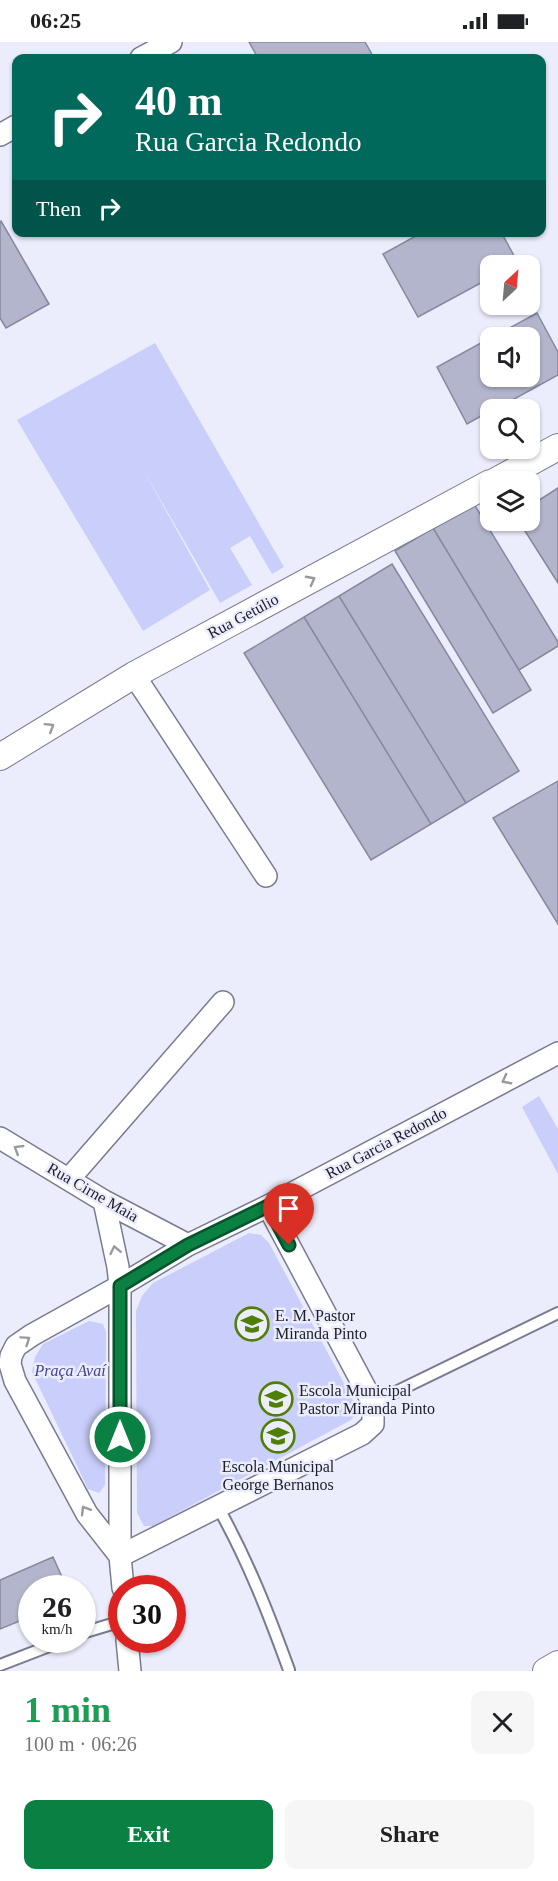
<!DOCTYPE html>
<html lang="en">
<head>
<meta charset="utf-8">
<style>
  :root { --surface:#fff; --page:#f6f6f6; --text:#202124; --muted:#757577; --accent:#0b8043 }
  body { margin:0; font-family:"Times New Roman",serif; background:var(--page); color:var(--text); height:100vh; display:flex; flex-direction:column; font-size:22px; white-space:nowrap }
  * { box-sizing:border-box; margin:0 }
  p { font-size:20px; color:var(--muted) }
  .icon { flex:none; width:33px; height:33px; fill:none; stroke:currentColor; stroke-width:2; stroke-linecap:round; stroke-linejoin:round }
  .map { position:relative; height:1629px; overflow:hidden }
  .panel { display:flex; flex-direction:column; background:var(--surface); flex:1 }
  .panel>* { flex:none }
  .guide { position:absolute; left:12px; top:12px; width:534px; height:183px; border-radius:12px; box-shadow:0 2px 4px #0004; background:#00695c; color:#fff; overflow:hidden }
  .needle { width:39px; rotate:26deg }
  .tools { position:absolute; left:480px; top:213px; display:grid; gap:12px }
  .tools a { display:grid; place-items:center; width:60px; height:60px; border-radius:12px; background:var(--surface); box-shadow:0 2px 4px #0004; font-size:30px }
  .speed { position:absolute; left:18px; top:1533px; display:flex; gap:12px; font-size:30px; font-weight:700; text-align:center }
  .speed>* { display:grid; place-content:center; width:78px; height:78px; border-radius:50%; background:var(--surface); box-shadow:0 2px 4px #0004; line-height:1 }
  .speed small { font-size:15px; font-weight:400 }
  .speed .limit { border:9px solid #d22; background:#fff; color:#111 }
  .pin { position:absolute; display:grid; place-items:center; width:51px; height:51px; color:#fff; margin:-62px -26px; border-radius:50% 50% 50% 0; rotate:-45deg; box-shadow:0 0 6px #0007 }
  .pin .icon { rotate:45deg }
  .me { position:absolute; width:66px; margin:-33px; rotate:0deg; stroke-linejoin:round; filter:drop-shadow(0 0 4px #0008) }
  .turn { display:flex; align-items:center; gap:21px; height:126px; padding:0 24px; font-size:27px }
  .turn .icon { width:78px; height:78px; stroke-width:2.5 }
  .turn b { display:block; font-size:42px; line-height:51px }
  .then { display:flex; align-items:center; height:57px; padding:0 24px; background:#0003; gap:12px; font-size:22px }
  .round { display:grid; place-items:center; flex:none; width:63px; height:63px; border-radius:12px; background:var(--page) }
  .overview { display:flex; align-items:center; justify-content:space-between; height:102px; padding:0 24px }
  h1 { font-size:36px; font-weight:800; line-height:45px; color:#1e9e55 }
  .button { display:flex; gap:12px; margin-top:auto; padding:12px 24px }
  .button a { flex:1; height:69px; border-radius:12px; background:var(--accent); color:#fff; font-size:24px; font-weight:800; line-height:69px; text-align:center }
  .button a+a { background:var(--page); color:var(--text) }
  .status { display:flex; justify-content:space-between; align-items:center; height:42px; padding:0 30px; background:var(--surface); direction:ltr }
  .status svg { height:16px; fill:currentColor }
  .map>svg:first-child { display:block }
  .green { fill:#c9cefb }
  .building { fill:#b3b5cd; stroke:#85889e; stroke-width:1.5 }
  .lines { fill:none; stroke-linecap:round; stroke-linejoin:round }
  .service-casing { stroke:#797b91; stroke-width:14 }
  .minor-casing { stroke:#797b91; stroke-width:24 }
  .tertiary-casing { stroke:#797b91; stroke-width:28 }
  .service { stroke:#fff; stroke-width:10 }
  .minor { stroke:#fff; stroke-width:21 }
  .tertiary { stroke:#fff; stroke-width:26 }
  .oneway { stroke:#999a9e }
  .route-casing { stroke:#07532c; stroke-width:15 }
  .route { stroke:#0b8043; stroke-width:10 }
  .labels { text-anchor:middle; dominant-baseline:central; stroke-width:5; stroke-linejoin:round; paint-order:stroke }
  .street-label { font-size:16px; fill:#1d1e27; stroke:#ebedfc }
  .poi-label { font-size:16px; fill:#1d1e27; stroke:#ebedfc; text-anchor:start }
  .park-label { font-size:16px; font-style:italic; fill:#444392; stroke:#ebedfc }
</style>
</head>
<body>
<div class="status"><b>06:25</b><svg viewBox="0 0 49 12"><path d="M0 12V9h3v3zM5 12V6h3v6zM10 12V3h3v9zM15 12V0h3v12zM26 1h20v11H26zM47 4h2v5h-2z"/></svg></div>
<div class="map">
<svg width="558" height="1629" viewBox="0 0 558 1629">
  <rect width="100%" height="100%" fill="#ebedfc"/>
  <path class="green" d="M155 301 284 525 272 532 250 494 230 506 252 543 220 561 141 424 210 548 143 589 17 378Z
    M539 1054 558 1087V1132L522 1065Z
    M249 1191 261 1193 269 1201 354 1360 358 1370 351 1378 181 1469 153 1484H144L137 1471 136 1269 142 1254 153 1241Z
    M89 1279 103 1282 106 1290 105 1443 99 1451 88 1447 32 1330 35 1315 43 1302Z"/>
  <path class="building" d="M249 0H365L374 16H258Z
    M1 179 49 262 6 286 0 276V180Z
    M423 190H501L518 221 513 224H490V236L418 275 383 212Z
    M537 271 558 310V333L494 368H490V369L467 382 437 325 490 296V334H530V296H491Z
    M558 446V541L518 478H530V464Z
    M474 462 558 600V604L519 628 433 486Z
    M433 486 531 648 493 671 395 509Z
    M392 522 519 729 466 761 339 554Z
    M339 554 466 761 431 782 304 575Z
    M304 575 431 782 371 818 244 611Z
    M558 739V882L493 776Z
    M53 1515 67 1546H32V1574L0 1587V1538Z"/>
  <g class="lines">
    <defs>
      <path id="service" d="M373 1361 558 1271
        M218 1465C248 1519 268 1570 289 1628
        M82 1591 122 1579
        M0 1623 65 1598"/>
      <path id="minor" d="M141 16 171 0
        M0 93 16 84
        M134 633 266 834
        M0 1096 104 1159 188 1203
        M69 1137 223 960
        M104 1159 118 1225 120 1244V1514L123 1546
        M120 1514 87 1472 15 1339 10 1322 11 1314 16 1304 32 1293 120 1244 188 1203 268 1164 558 1011
        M120 1514 362 1392 373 1382V1361L268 1164
        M127 1598 130 1629"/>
      <path id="tertiary" d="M494 440 558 405
        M0 715 134 633 490 441
        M546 1629 558 1622"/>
    </defs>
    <use href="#service" class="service-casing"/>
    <use href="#minor" class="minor-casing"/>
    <use href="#tertiary" class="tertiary-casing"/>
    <use href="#service" class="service"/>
    <use href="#minor" class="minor"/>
    <use href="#tertiary" class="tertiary"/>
  </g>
  <defs><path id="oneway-chevron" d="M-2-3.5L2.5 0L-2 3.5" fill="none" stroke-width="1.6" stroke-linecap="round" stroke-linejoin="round" transform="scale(1.5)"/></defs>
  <g class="oneway">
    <use href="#oneway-chevron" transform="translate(311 538) rotate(-28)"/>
    <use href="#oneway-chevron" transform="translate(50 685) rotate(-32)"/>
    <use href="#oneway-chevron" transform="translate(506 1038) rotate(152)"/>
    <use href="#oneway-chevron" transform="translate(18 1107) rotate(-149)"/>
    <use href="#oneway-chevron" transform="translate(115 1208) rotate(-102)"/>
    <use href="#oneway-chevron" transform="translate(26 1298) rotate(-34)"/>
    <use href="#oneway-chevron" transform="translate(85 1468) rotate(-121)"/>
  </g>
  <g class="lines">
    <defs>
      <path id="route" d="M120 1395V1244L188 1203 268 1164 289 1203"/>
    </defs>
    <use href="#route" class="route-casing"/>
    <use href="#route" class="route"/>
  </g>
  <defs>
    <symbol id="school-ring" viewBox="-11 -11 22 22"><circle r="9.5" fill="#ebedfc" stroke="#517e04" stroke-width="1.5"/><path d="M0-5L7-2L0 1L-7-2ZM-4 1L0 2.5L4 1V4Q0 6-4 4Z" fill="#517e04"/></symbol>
  </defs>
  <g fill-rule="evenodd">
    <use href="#school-ring" x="233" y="1263" width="38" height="38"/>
    <use href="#school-ring" x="257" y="1338" width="38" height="38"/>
    <use href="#school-ring" x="259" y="1375" width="38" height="38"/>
  </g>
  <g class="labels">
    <g class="street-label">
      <text transform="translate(243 574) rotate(-28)">Rua Getúlio</text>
      <text transform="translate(386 1101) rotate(-28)">Rua Garcia Redondo</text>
      <text transform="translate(93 1150) rotate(30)">Rua Cirne Maia</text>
    </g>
    <g class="poi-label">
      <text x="275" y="1273">E. M. Pastor<tspan x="275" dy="18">Miranda Pinto</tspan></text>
      <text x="299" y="1348">Escola Municipal<tspan x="299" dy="18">Pastor Miranda Pinto</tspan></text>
      <text x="278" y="1424" text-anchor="middle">Escola Municipal<tspan x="278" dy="18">George Bernanos</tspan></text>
    </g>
    <g class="park-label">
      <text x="70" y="1328">Praça Avaí</text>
    </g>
  </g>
</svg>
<div class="tools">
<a><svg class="needle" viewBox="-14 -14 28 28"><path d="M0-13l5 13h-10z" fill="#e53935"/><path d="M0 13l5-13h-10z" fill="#757577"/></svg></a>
<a><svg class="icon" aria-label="sound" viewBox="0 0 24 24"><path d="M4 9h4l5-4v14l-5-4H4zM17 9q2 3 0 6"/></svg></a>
<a><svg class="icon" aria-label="search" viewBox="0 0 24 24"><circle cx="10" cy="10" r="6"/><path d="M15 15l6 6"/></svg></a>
<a><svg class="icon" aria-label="layers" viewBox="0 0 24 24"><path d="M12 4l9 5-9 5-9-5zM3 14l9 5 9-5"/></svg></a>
</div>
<div class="speed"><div>26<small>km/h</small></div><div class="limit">30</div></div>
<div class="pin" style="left:289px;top:1203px;background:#d93025"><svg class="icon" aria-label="arrive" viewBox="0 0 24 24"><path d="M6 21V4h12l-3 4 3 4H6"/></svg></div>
<svg class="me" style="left:120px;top:1395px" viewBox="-20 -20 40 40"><circle r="17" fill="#0b8043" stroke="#fff" stroke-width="3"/><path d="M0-11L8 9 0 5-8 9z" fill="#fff"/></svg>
<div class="guide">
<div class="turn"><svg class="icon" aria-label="right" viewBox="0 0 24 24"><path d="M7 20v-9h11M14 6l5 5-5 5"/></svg><div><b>40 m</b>Rua Garcia Redondo</div></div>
<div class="then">Then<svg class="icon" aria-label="right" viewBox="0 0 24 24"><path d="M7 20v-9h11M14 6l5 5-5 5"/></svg></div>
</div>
</div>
<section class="panel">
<div class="overview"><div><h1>1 min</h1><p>100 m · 06:26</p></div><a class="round"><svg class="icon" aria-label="close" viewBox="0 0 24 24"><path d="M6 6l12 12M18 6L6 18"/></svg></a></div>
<div class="button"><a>Exit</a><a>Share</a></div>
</section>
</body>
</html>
